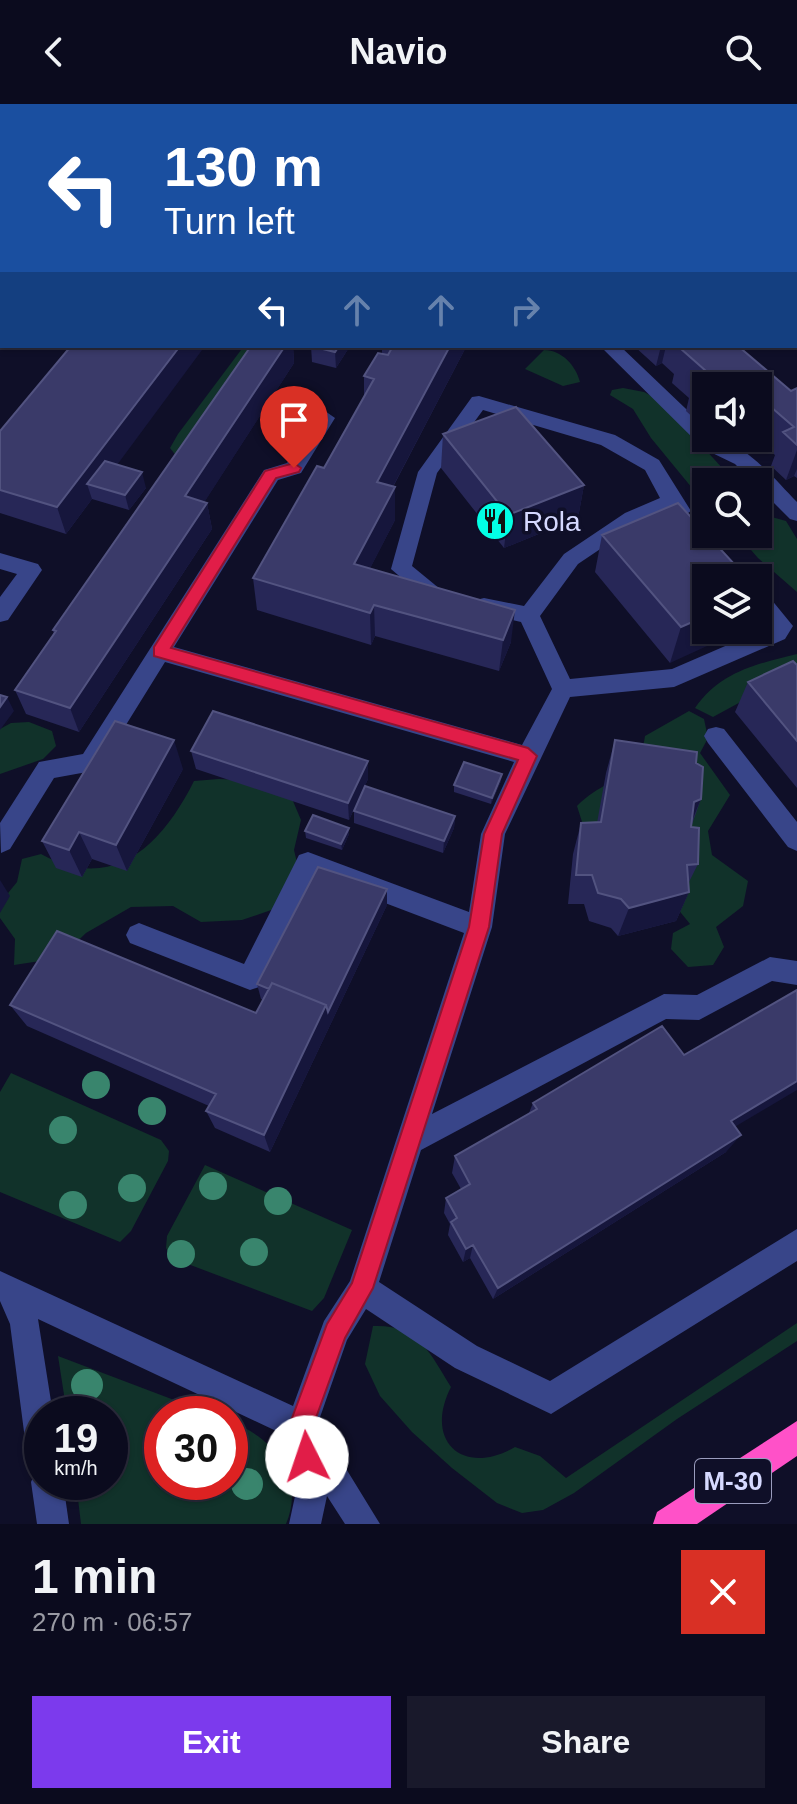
<!DOCTYPE html>
<html lang="en">
<head>
<meta charset="utf-8">
<style>
  :root { --surface:#0b0b1e; --page:#19192b; --text:#f1f3f6; --muted:#9a9ba4; --line:#2b2b3c; --accent:#7c3aed }
  body { margin:0; font-family:Helvetica,sans-serif; background:var(--page); color:var(--text); height:100vh; display:flex; flex-direction:column; font-size:30px; white-space:nowrap }
  * { box-sizing:border-box; margin:0 }
  p { font-size:26px; color:var(--muted) }
  .icon { flex:none; width:44px; height:44px; fill:none; stroke:currentColor; stroke-width:2; stroke-linecap:round; stroke-linejoin:round }
  .map { position:relative; height:1420px; overflow:hidden }
  .side { display:flex; flex-direction:column; background:var(--surface); flex:1 }
  .side>* { flex:none }
  .top-card { position:absolute; left:0px; top:0px; width:798px; height:244px; box-shadow:0 2px 6px #0004,0 0 0 2px var(--line); background:#1a4fa0; color:#fff; overflow:hidden }
  .tools { position:absolute; left:692px; top:268px; display:grid; gap:16px }
  .tools a { display:grid; place-items:center; width:80px; height:80px; border-radius:0px; background:var(--surface); box-shadow:0 2px 6px #0004,0 0 0 2px var(--line); font-size:40px }
  .speed { position:absolute; left:24px; top:1292px; display:flex; gap:16px; font-size:40px; font-weight:700; text-align:center }
  .speed>* { display:grid; place-content:center; width:104px; height:104px; border-radius:50%; background:var(--surface); box-shadow:0 2px 6px #0004,0 0 0 2px var(--line); line-height:1 }
  .speed small { font-size:20px; font-weight:400 }
  .speed .limit { border:12px solid #d22; background:#fff; color:#111 }
  .pin { position:absolute; display:grid; place-items:center; width:68px; height:68px; color:#fff; margin:-82px -34px; border-radius:50% 50% 50% 0; rotate:-45deg; box-shadow:0 0 8px #0007 }
  .pin .icon { rotate:45deg }
  .me { position:absolute; width:88px; margin:-44px; rotate:356deg; stroke-linejoin:round; filter:drop-shadow(0 0 6px #0008) }
  .turn { display:flex; align-items:center; gap:28px; height:168px; padding:0 32px; font-size:36px }
  .turn .icon { width:104px; height:104px; stroke-width:2.5 }
  .turn b { display:block; font-size:56px; line-height:68px }
  .lanes { display:flex; align-items:center; height:76px; padding:0 32px; background:#0003; justify-content:center; gap:40px; direction:ltr }
  .lanes .off { opacity:.35 }
  .round { display:grid; place-items:center; flex:none; width:84px; height:84px; border-radius:0px; background:var(--page) }
  .overview { display:flex; align-items:center; justify-content:space-between; height:136px; padding:0 32px }
  h1 { font-size:48px; font-weight:700; line-height:60px }
  .cta { display:flex; gap:16px; margin-top:auto; padding:16px 32px }
  .cta a { flex:1; height:92px; border-radius:0px; background:var(--accent); color:#fff; font-size:32px; font-weight:700; line-height:92px; text-align:center }
  .cta a+a { background:var(--page); color:var(--text) }
  header { display:flex; justify-content:space-between; align-items:center; height:104px; padding:0 32px; background:var(--surface); font-size:36px; font-weight:700 }
  .map>svg:first-child { display:block }
  .green { fill:#11322a }
  .lines { fill:none; stroke-linecap:round; stroke-linejoin:round }
  .minor { fill:#384589; fill-rule:evenodd }
  .major { fill:#a15dff; fill-rule:evenodd }
  .highway { fill:#ff51c8; fill-rule:evenodd }
  .tree { fill:#39856d }
  .wall { fill:#272757 }
  .shaded-wall { fill:#16163c }
  .building { fill:#3a3a69; stroke:#525380; stroke-width:2 }
  .route { fill:#e11d48; stroke:#92132f; stroke-width:2 }
  .labels { text-anchor:middle; dominant-baseline:central; stroke-width:7; stroke-linejoin:round; paint-order:stroke }
  .shield { fill:#0f0f28; stroke:#9a9cbe; stroke-width:2 }
  .shield-label { font-size:26px; font-weight:bold; fill:#d6d9ff }
  .poi-label { font-size:28px; fill:#d6d9ff; stroke:#0f0f28; text-anchor:start }
</style>
</head>
<body>
<header><svg class="icon" aria-label="back" viewBox="0 0 24 24"><path d="M15 5l-7 7 7 7"/></svg>Navio<svg class="icon" aria-label="search" viewBox="0 0 24 24"><circle cx="10" cy="10" r="6"/><path d="M15 15l6 6"/></svg></header>
<div class="map">
<svg width="797" height="1420" viewBox="0 0 797 1420">
  <rect width="100%" height="100%" fill="#0f0f28"/>
  <path class="green" d="M244 242H290L177 353 170 344 178 330Z
    M544 246C562 246 576 262 580 278L563 282 525 265Z
    M623 284 644 288 661 297 735 378H706V401L651 334 633 305 610 291 612 286Z
    M758 409 786 417 797 435V488L758 454 737 430H758Z
    M797 550V580L768 583 713 613 695 604C720 568 756 560 797 550Z
    M689 607 704 615 708 634 700 649 730 691 708 727 712 751 748 777 743 802 716 823 724 843 713 861 688 863 671 845 673 829 690 820 677 804 583 721 577 702C604 674 639 676 645 632Z
    M29 618 52 627 56 642 43 655 0 670V625L11 619Z
    M219 675 263 677 290 690 301 716 294 746 302 780 277 804 242 816 201 818 173 802 131 803 86 829 60 854 14 861 15 835 0 814V799L17 778 22 755 41 750C113 790 162 741 194 677Z
    M11 969 161 1036 169 1047 168 1057 131 1127 120 1138 0 1088V988Z
    M205 1061 352 1126 324 1194 312 1207 172 1154 166 1144 167 1132Z
    M797 1219V1237L677 1315 574 1389 543 1406 522 1409 497 1399 452 1364 412 1328 380 1292 365 1260 373 1222C418 1220 430 1249 451 1283 423 1338 464 1373 515 1343L540 1352 566 1374Z
    M58 1252 211 1310H162V1378H230V1317C273 1334 306 1372 286 1420H81L76 1378H110V1310H67Z"/>
  <g class="lines">
    <path class="minor" d="M464 0H480V2H464Z
      M670 0H693L668 2Z
      M2 94V105L0 106V95Z
      M796 109H797V119H796Z
      M2 232V242H9L0 246Z
      M600 242H620L706 324V334C743 334 773 374 797 398V417L790 415 758 383V378H753L735 360 704 345Z
      M479 292 615 331 659 356 691 407 681 414 669 407 639 419 578 460 540 512 570 575 672 565 769 523 758 509V487L766 489 793 522 785 535 674 583 570 593 505 730 492 823 432 1010 664 890 697 891 770 853 797 857V881L772 877 699 916 666 915 421 1046 379 1178 477 1242 550 1277 797 1125V1157L551 1310 455 1264 366 1205 347 1236 318 1319 380 1420H345L327 1392 321 1420H289L297 1383 289 1333 38 1215 53 1310H42V1359L31 1354 26 1343 10 1220 0 1197V1167L293 1302 324 1217 350 1177 464 829 314 772 259 883 250 886 130 839 126 831 130 823 139 819 244 860 299 751 308 748 469 808 481 730 514 658 165 558 98 666 54 674 10 745 1 749 0 719 39 658 83 650 264 366 287 359 318 309 325 307 335 314 301 369 278 376 174 543 522 641 552 585 521 518 476 508 473 502 476 496 484 494 524 502 564 450 625 409 660 394 645 366 601 341 483 306 437 369 412 462 451 494 440 502 432 500 391 465 418 368 472 293Z
      M0 449 38 460 42 466 8 516 0 518V493L17 470 0 465Z
      M716 623 724 625 797 718V747L788 743 708 639 704 632 708 625Z
      M42 1364V1378H63L69 1420H37L31 1378 36 1367Z"/>
    <path class="major" d="M585 0H601L603 2H587Z
      M796 157H797V168H796Z"/>
    <path class="highway" d="M797 1317V1352L697 1420H653L657 1408Z"/>
  </g>
  <g class="tree">
    <circle cx="96" cy="981" r="14"/>
    <circle cx="152" cy="1007" r="14"/>
    <circle cx="63" cy="1026" r="14"/>
    <circle cx="213" cy="1082" r="14"/>
    <circle cx="132" cy="1084" r="14"/>
    <circle cx="278" cy="1097" r="14"/>
    <circle cx="73" cy="1101" r="14"/>
    <circle cx="254" cy="1148" r="14"/>
    <circle cx="181" cy="1150" r="14"/>
    <circle cx="87" cy="1281" r="16"/>
    <circle cx="247" cy="1380" r="16"/>
  </g>
  <path class="wall" d="M82 0H260V2H82Z
    M733 0H797V35L796 2H735Z
    M2 111V154L0 153V113Z
    M251 242H293L294 259 204 398 207 399 212 425 79 628 26 610 15 586 54 530 53 526Z
    M311 242H350L336 264 312 258Z
    M382 242H465V245L393 383 395 416 370 464 511 538 499 567 375 532 371 541 257 506 253 474 324 364 364 293V272L382 250Z
    M634 242H738L791 287 797 284V374L794 372 786 376 771 362 775 351 756 334H758V282H706V316L699 319 686 307 689 294 672 279 674 270 662 259 656 262Z
    M0 327 117 361 146 384 129 406 92 395 66 430 0 409Z
    M443 330 584 381 578 414 504 444 441 364Z
    M728 334H748L735 340Z
    M602 431 747 474 670 559 595 468Z
    M797 561V684L735 608 748 578Z
    M615 636 696 659 701 695 691 723 698 760 688 780 689 788 676 817 618 832 611 824 589 817 584 800H568L573 750 581 719H597L606 669Z
    M191 647 368 675 349 716 196 665Z
    M183 665 127 767 92 755 82 773 56 764 42 737Z
    M501 677 491 700 454 688V681Z
    M354 707 455 712 454 724 443 749 354 719Z
    M349 724V730L342 746 306 734 305 727Z
    M387 801 270 1048 215 1024 206 1007 209 1002 27 922 10 901 256 909 263 896 261 895 257 880Z
    M533 999 735 1023 726 1048 493 1195 470 1154 463 1158 448 1131 450 1120 444 1109 446 1094 461 1085 452 1069 455 1052 529 1009Z"/>
  <path class="shaded-wall" d="M19 0H46L44 2H20Z
    M244 0H260V2H244Z
    M395 0H420V2H395Z
    M789 0H797L796 27V2H788Z
    M2 4V33L0 35V6Z
    M180 242H205L100 384 87 380 92 395 66 430 57 403Z
    M285 242H293L294 259 191 419 185 392Z
    M339 242H350L336 264 335 248Z
    M450 242H465V245L378 411 377 378Z
    M661 242H666L662 259 656 262Z
    M706 295V316L699 319Z
    M764 297 758 316V300Z
    M737 334H748L735 340Z
    M797 346V365L794 372 786 376Z
    M142 368 146 384 129 406 125 391Z
    M584 381 578 414 504 444 508 411Z
    M395 383V416L356 492 354 460Z
    M207 399 212 425 79 628 70 604Z
    M374 501 375 532 371 541 370 509Z
    M515 506 511 538 499 567 503 536Z
    M706 512V526H742L670 559 681 523Z
    M7 593 14 607 0 626V603Z
    M174 636 183 665 127 767 116 741Z
    M368 657V675L349 716 348 699Z
    M502 670 501 677 491 700 492 694Z
    M701 695 688 727 694 698Z
    M455 712 454 724 443 749 444 737Z
    M349 724V730L342 746 341 740Z
    M79 728 92 755 82 773 69 746Z
    M0 776 10 792 0 809Z
    M387 785V801L270 1048 264 1031 326 901Z
    M689 788 676 817 618 832 629 804Z
    M797 977V986L716 1034 731 1017Z
    M741 1031 726 1048 493 1195 498 1184Z
    M473 1141 470 1154 463 1158 466 1145Z"/>
  <path class="building" d="M124 0H239L237 2H133Z
    M291 0H320L318 2H290Z
    M340 0H404L400 2H343Z
    M2 111V140L0 139V113Z
    M1 187H2V200H0V188Z
    M71 242H180L57 403 0 386V327Z
    M251 242H285L185 392 207 399 70 604 15 586 56 527 53 526Z
    M311 242H339L335 248Z
    M393 242H450L377 378 395 383 354 460 515 506 503 536 374 501 370 509 253 474 317 362 324 364 374 275 364 272 378 249 388 251Z
    M685 242H738L791 287 797 284V341L783 328 794 323 764 297 758 300V282H718L717 281 706 282 695 272 706 267 680 244Z
    M516 303 584 381 508 411 443 330Z
    M105 357 142 368 125 391 87 380Z
    M678 399 747 474H706V512L681 523 602 431Z
    M793 557 797 561V637L748 578Z
    M0 591 7 593 0 603Z
    M213 607 368 657 348 699 191 647Z
    M115 617 174 636 116 741 79 728 69 746 42 737Z
    M615 636 697 648 696 659 703 663 701 695 694 698 691 723 699 724 698 760 687 761 689 788 629 804 621 795 598 789 592 771H576L581 719 601 718Z
    M464 658 502 670 492 694 454 681Z
    M365 682 455 712 444 737 354 707Z
    M313 711 349 724 341 740 305 727Z
    M318 763 387 785 328 908 326 901 272 879 269 885 257 880Z
    M57 827 256 909 272 879 326 901 264 1031 206 1007 216 990 10 901Z
    M797 886V977L731 1017 741 1031 498 1184 473 1141 466 1145 451 1118 457 1114 446 1094 470 1080 455 1052 537 1005 533 999 662 922 684 951Z"/>
  <path class="route" d="M294 359 301 364 299 368 276 374 171 544 528 644 537 652 502 730 489 823 373 1184 345 1234 313 1322 319 1353 316 1361 307 1365 298 1361 289 1322 327 1220 352 1179 469 823 484 730 518 656 154 552V543L265 367Z"/>
  <defs>
    <symbol id="restaurant-disc" viewBox="-11 -11 22 22"><circle r="9.5" fill="#02ffe5" stroke="#0f0f28"/><path d="M-5-6h1v4h1v-4h1v4h1v-4h1v5L-1.5 .5V6h-2V.5L-5-1ZM5-6V6H3V1.5H1.5Q1.5-4 5-6Z" fill="#111"/></symbol>
  </defs>
  <g fill-rule="evenodd">
    <use href="#restaurant-disc" x="473" y="395" width="44" height="44"/>
  </g>
  <g class="labels">
    <rect class="shield" x="695" y="1355" width="76" height="44" rx="6"/>
    <g class="shield-label">
      <text x="733" y="1377">М-30</text>
    </g>
    <g class="poi-label">
      <text x="523" y="417">Rola</text>
    </g>
  </g>
</svg>
<div class="tools">
<a><svg class="icon" aria-label="sound" viewBox="0 0 24 24"><path d="M4 9h4l5-4v14l-5-4H4zM17 9q2 3 0 6"/></svg></a>
<a><svg class="icon" aria-label="search" viewBox="0 0 24 24"><circle cx="10" cy="10" r="6"/><path d="M15 15l6 6"/></svg></a>
<a><svg class="icon" aria-label="layers" viewBox="0 0 24 24"><path d="M12 4l9 5-9 5-9-5zM3 14l9 5 9-5"/></svg></a>
</div>
<div class="speed"><div>19<small>km/h</small></div><div class="limit">30</div></div>
<div class="pin" style="left:294px;top:364px;background:#d93025"><svg class="icon" aria-label="arrive" viewBox="0 0 24 24"><path d="M6 21V4h12l-3 4 3 4H6"/></svg></div>
<svg class="me" style="left:307px;top:1353px" viewBox="-20 -20 40 40"><circle r="19" fill="#fff"/><path d="M0-13L10 11 0 6-10 11z" fill="#e11d48"/></svg>
<div class="top-card">
<div class="turn"><svg class="icon" aria-label="left" viewBox="0 0 24 24"><path d="M17 20v-9H6M10 6l-5 5 5 5"/></svg><div><b>130 m</b>Turn left</div></div>
<div class="lanes"><svg class="icon" aria-label="left" viewBox="0 0 24 24"><path d="M17 20v-9H6M10 6l-5 5 5 5"/></svg><svg class="icon off" aria-label="ahead" viewBox="0 0 24 24"><path d="M12 20V5M6 11l6-6 6 6"/></svg><svg class="icon off" aria-label="ahead" viewBox="0 0 24 24"><path d="M12 20V5M6 11l6-6 6 6"/></svg><svg class="icon off" aria-label="right" viewBox="0 0 24 24"><path d="M7 20v-9h11M14 6l5 5-5 5"/></svg></div>
</div>
</div>
<section class="side">
<div class="overview"><div><h1>1 min</h1><p>270 m · 06:57</p></div><a class="round" style="background:#d93025;color:#fff"><svg class="icon" aria-label="close" viewBox="0 0 24 24"><path d="M6 6l12 12M18 6L6 18"/></svg></a></div>
<div class="cta"><a>Exit</a><a>Share</a></div>
</section>
</body>
</html>
